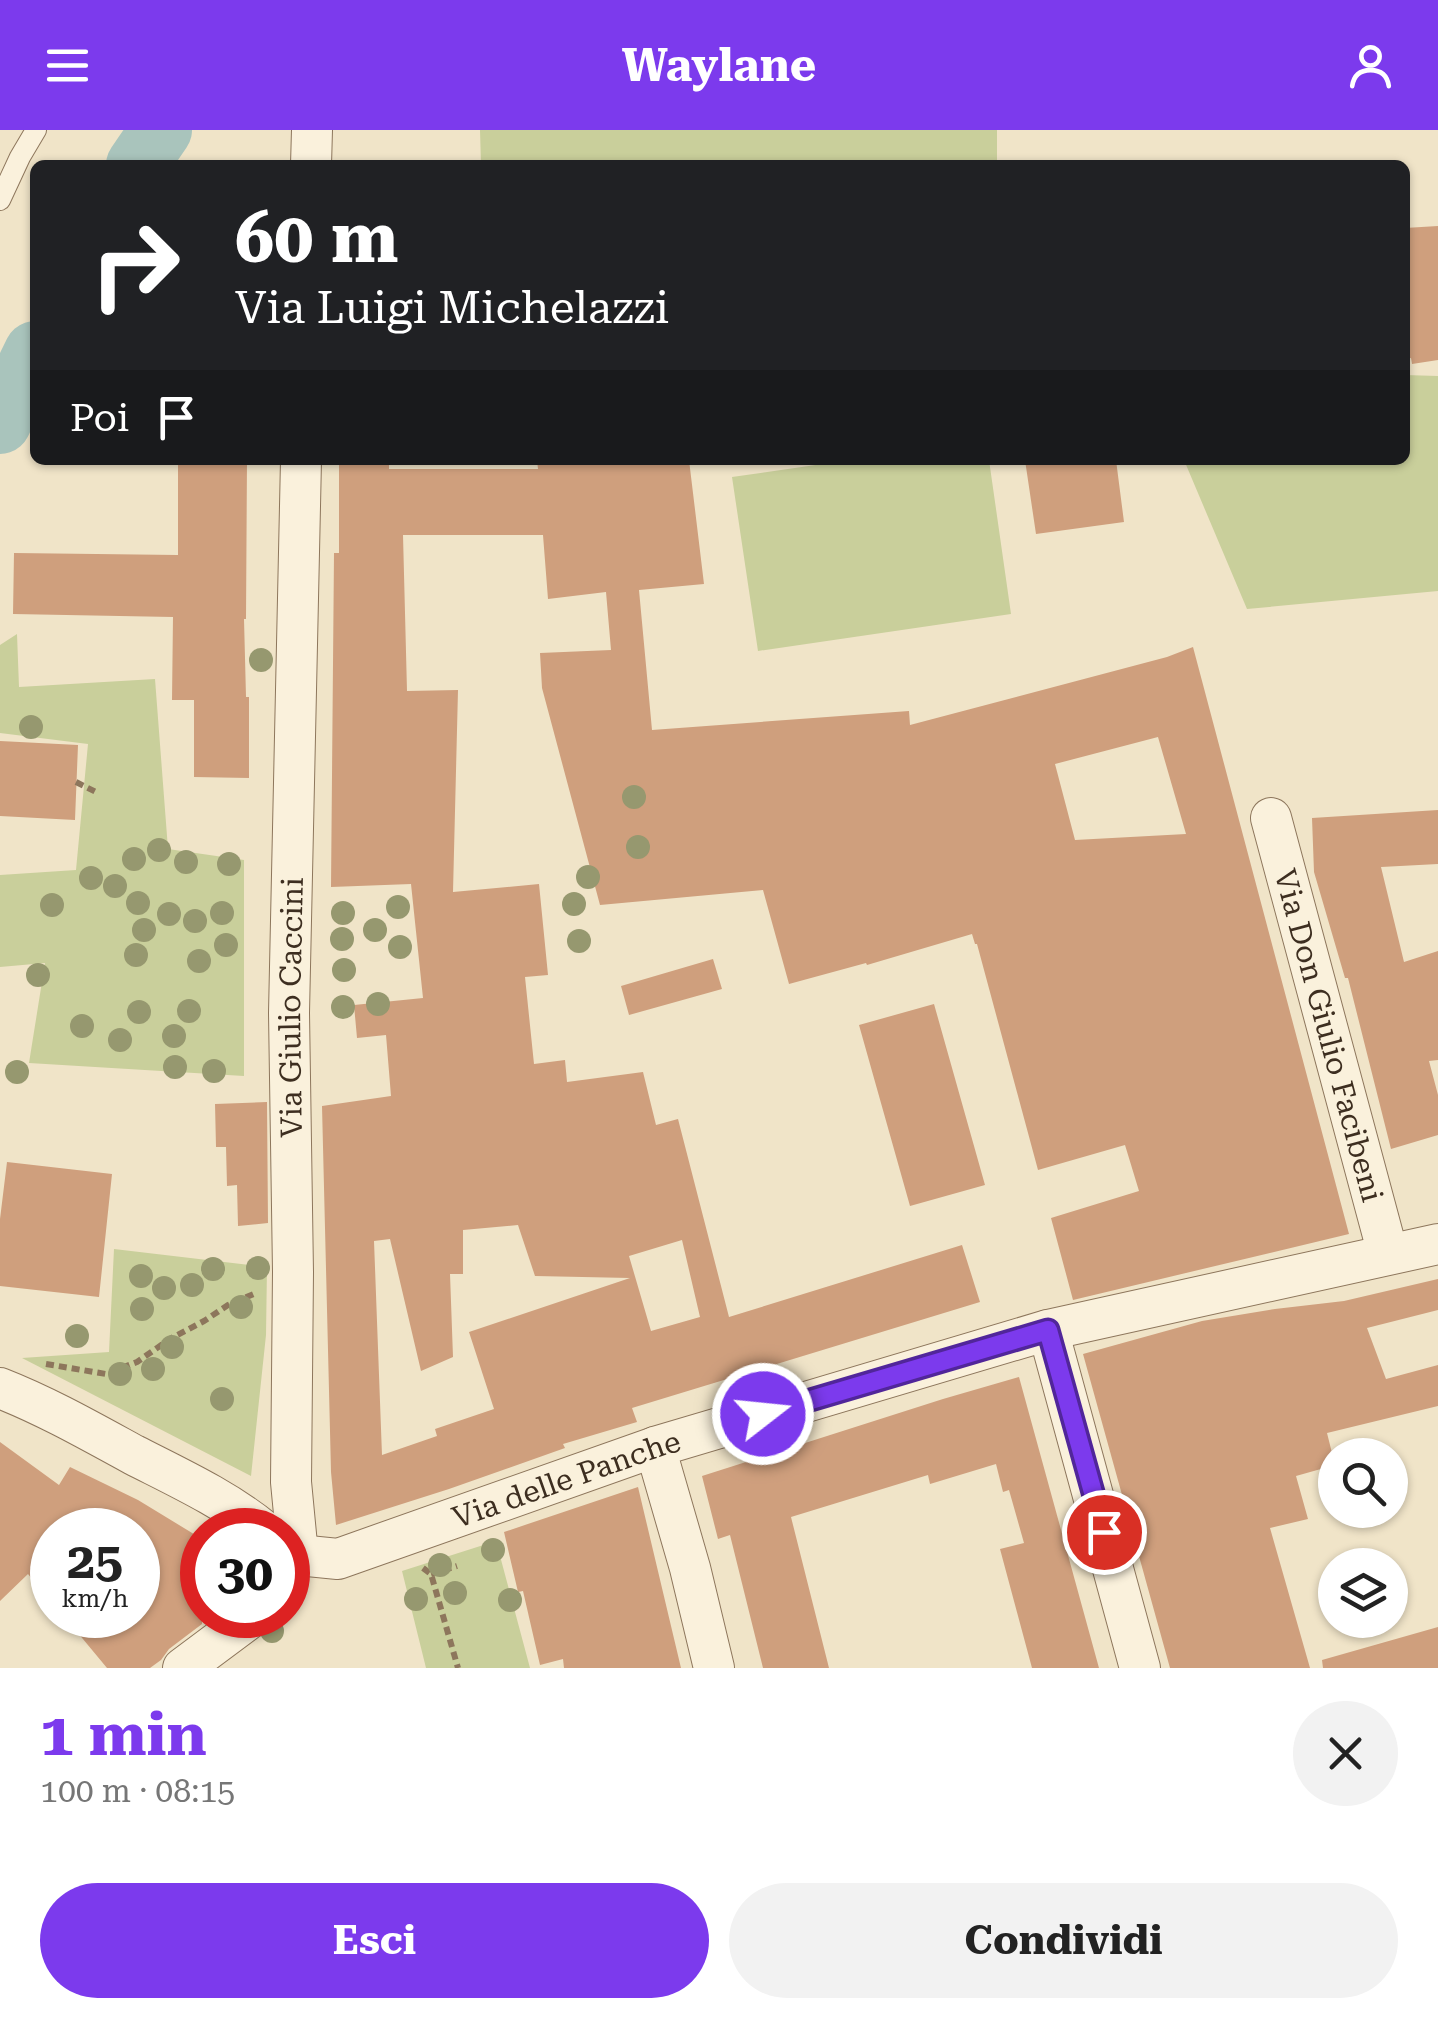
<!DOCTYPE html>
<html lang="it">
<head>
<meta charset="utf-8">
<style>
  :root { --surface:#fff; --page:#f2f2f2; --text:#222; --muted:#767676; --accent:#7c3aed }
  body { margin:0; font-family:"Roboto Serif",serif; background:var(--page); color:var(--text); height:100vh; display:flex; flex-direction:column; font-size:38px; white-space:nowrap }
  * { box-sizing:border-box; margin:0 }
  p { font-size:32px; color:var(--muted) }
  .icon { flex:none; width:55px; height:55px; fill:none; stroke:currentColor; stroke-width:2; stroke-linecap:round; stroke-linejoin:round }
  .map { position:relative; height:1538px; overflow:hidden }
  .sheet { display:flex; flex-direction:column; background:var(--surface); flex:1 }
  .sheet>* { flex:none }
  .banner { position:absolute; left:30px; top:30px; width:1380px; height:305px; border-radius:15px; box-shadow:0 2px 8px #0004; background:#202124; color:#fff; overflow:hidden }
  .buttons { position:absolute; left:1318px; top:1308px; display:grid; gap:20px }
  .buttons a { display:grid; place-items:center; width:90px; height:90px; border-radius:50%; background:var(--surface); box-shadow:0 2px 8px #0004; font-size:50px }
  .speed { position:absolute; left:30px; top:1378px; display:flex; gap:20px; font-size:50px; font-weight:700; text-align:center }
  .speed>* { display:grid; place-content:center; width:130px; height:130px; border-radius:50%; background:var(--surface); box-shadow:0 2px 8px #0004; line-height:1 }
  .speed small { font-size:25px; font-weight:400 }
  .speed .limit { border:15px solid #d22; background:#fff; color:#111 }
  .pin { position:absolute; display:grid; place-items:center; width:85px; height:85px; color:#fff; margin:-42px; border:5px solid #fff; border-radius:50%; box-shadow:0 2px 10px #0007 }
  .me { position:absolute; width:110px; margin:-55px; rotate:74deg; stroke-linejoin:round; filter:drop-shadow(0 0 8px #0008) }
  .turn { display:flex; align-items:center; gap:35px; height:210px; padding:0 40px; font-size:45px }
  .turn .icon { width:130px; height:130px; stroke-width:2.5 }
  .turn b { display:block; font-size:70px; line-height:85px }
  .then { display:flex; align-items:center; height:95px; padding:0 40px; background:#0003; gap:20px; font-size:38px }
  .round { display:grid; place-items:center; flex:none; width:105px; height:105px; border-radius:52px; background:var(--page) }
  .headline { display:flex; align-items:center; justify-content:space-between; height:170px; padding:0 40px }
  h1 { font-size:60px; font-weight:700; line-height:75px; color:var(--accent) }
  .button { display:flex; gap:20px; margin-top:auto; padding:20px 40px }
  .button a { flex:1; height:115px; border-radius:60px; background:var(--accent); color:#fff; font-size:40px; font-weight:700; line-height:115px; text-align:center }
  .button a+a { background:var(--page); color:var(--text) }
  header { display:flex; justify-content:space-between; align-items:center; height:130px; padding:0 40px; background:var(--accent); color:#fff; font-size:45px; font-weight:700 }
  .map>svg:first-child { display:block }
  .green { fill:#c9cf9b }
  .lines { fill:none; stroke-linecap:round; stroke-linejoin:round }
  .river { stroke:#a9c4bc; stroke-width:62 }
  .building { fill:#cf9f7d; fill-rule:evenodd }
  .lane-casing { stroke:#8d765c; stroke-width:22 }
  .street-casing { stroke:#8d765c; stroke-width:42 }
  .path { stroke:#8d765c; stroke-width:6; stroke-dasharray:8 5; stroke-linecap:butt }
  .lane { stroke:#faf1dc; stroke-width:20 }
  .street { stroke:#faf1dc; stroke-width:40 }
  .tree { fill:#96986f }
  .route-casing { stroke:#51269a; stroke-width:25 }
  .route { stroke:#7c3aed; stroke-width:18 }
  .labels { text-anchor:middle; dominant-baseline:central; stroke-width:8; stroke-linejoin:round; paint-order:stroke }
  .street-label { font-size:30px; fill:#3d2e20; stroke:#f7eed8 }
</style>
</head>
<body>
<header><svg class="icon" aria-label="menu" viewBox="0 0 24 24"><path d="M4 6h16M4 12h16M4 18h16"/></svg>Waylane<svg class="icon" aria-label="person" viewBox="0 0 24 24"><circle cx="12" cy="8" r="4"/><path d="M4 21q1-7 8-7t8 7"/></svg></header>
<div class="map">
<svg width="1438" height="1538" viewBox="0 0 1438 1538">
  <rect width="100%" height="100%" fill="#f0e4c8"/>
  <path class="green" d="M480 0H997V35H481Z
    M1405 245 1438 246V461L1247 479 1184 330H1405Z
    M850 330H989L1011 484 758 521 732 347Z
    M17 504 19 557 155 549 168 719 244 730V946L29 933 45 833 0 837V745L76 740 88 614 0 603V515Z
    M114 1119 267 1137 266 1205 251 1346 22 1228 109 1222Z
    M496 1411 530 1538H426L402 1441Z"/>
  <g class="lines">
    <path class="river" d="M137 35 161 0
      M0 293 35 222"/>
  </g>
  <path class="building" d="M1438 96V230L1412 234 1411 228 1405 229V98Z
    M178 330H247L246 489H244L246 567H249V648L194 647V570H172L173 487 13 484 14 423 178 425Z
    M339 330H389V339H538L537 330H689L704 454 639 460 652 600 909 581 910 595 1167 527 1193 517 1349 1104 1073 1170 1051 1088 1139 1061 1125 1015 1038 1040 977 814H975L972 804 867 835 866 833 789 854 763 760 600 775 542 558 540 523 611 520 606 462 548 469 543 405H403L407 561 458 560 453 762 539 754 548 845 525 847 534 934 565 930 567 952 643 942 656 995 678 989 729 1187 962 1115 980 1172 632 1278 637 1292 563 1314 565 1318 449 1359 336 1395 331 1342 322 976 391 966 386 905 357 908 354 875 423 868 411 754 331 757 334 423H339ZM1158 607 1186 704 1075 710 1055 634ZM518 1095 535 1146 630 1148 469 1202 494 1279 435 1299 437 1306 382 1325 374 1111 390 1109 421 1241 453 1227 450 1144H463V1100ZM682 1110 700 1187 651 1201 629 1126Z
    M1025 330H1116L1124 392 1036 404Z
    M0 611 78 615 75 690 0 686Z
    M1438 680V734L1381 737 1404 832 1438 821V930L1429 931 1438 965V1005L1391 1019 1348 848H1345L1314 742 1312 688Z
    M713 829 722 859 629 885 621 856Z
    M934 874 985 1055 910 1076 859 895Z
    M267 972 268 1093 238 1096 237 1055 227 1056 226 1017H216L215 974Z
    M7 1032 112 1044 99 1167 0 1156V1089Z
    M1438 1149V1180L1367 1198 1386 1249 1438 1235V1276L1327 1303 1335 1335 1296 1346 1308 1389 1270 1398 1310 1538H1170L1083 1224 1202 1191 1275 1179 1344 1171Z
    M1019 1247 1099 1538H1032L1000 1419 1024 1413 1009 1360 1003 1362 996 1334 930 1354 928 1345 791 1387 829 1538H763L730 1405 718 1409 702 1346 943 1269Z
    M0 1312 59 1355 70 1337 138 1370 202 1409V1494L169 1519 161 1530 150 1538H107L63 1485H138V1400H52V1473L28 1444 0 1471Z
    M638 1357 681 1538H564L563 1529 540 1535 523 1461 518 1462 504 1402Z
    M1438 1497V1538H1323L1322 1530Z"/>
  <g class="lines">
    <defs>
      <path id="lane" d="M0 70 20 27 36 0"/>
      <g id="street">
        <path d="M311 35 312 0"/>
        <path id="s1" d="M1271 688 1388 1124"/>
        <path d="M1048 1200 1140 1538"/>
        <path d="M0 1258C46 1276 90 1301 134 1325 177 1347 225 1369 263 1400"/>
        <path d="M655 1317 690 1438 714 1538"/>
        <path id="s2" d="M288 1417 298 1425 338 1429 655 1317 1048 1200 1438 1114"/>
        <path id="s3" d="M298 1425 291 1352 293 1142 289 883 301 330"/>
        <path d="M183 1538 254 1485"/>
      </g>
    </defs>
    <use href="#lane" class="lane-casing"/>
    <use href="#street" class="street-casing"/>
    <path class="path" d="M76 652 98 663
      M46 1234 106 1244 137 1232 170 1209 204 1191 228 1175 256 1163
      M423 1438 431 1444 458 1538
      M431 1444 457 1436"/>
    <use href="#lane" class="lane"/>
    <use href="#street" class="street"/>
  </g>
  <g class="tree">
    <circle cx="261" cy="530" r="12"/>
    <circle cx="31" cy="597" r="12"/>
    <circle cx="634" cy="667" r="12"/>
    <circle cx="638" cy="717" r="12"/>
    <circle cx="159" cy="720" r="12"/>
    <circle cx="134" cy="729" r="12"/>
    <circle cx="186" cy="732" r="12"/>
    <circle cx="229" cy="734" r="12"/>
    <circle cx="588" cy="747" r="12"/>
    <circle cx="91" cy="748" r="12"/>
    <circle cx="115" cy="756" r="12"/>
    <circle cx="138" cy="773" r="12"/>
    <circle cx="574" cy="774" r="12"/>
    <circle cx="52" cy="775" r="12"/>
    <circle cx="398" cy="777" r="12"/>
    <circle cx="222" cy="783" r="12"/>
    <circle cx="343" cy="783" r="12"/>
    <circle cx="169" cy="784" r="12"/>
    <circle cx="195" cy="791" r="12"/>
    <circle cx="144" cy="800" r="12"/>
    <circle cx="375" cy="800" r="12"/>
    <circle cx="342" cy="809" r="12"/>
    <circle cx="579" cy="811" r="12"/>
    <circle cx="226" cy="815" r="12"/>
    <circle cx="400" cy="817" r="12"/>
    <circle cx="136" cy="825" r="12"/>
    <circle cx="199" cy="831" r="12"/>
    <circle cx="344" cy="840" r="12"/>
    <circle cx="38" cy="845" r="12"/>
    <circle cx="378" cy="874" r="12"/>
    <circle cx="343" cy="877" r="12"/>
    <circle cx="189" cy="881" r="12"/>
    <circle cx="139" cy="882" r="12"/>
    <circle cx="82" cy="896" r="12"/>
    <circle cx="174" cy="906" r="12"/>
    <circle cx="120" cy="910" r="12"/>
    <circle cx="175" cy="937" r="12"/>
    <circle cx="214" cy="941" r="12"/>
    <circle cx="17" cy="942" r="12"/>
    <circle cx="258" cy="1138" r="12"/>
    <circle cx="213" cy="1139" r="12"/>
    <circle cx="141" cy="1146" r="12"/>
    <circle cx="192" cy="1155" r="12"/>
    <circle cx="164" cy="1158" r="12"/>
    <circle cx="241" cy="1177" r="12"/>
    <circle cx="142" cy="1179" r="12"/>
    <circle cx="77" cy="1206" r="12"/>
    <circle cx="172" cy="1217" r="12"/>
    <circle cx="153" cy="1239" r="12"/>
    <circle cx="120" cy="1244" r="12"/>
    <circle cx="222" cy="1269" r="12"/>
    <circle cx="493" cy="1420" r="12"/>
    <circle cx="440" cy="1435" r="12"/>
    <circle cx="455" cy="1463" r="12"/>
    <circle cx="416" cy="1469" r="12"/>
    <circle cx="510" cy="1470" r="12"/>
    <circle cx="272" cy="1501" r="12"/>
  </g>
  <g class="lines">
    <defs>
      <path id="route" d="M763 1284 1048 1200 1104 1402"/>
    </defs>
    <use href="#route" class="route-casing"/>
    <use href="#route" class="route"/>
  </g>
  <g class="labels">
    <g class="street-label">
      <text stroke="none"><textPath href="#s3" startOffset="548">Via Giulio Caccini</textPath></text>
      <text stroke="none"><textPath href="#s1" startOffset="225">Via Don Giulio Facibeni</textPath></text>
      <text stroke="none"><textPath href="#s2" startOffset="295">Via delle Panche</textPath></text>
    </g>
  </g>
</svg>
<div class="buttons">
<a><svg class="icon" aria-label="search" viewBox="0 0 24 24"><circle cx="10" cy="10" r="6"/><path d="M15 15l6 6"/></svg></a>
<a><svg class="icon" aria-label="layers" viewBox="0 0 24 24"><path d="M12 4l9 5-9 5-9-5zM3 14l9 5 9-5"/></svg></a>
</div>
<div class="speed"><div>25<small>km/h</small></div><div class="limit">30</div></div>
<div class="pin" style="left:1104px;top:1402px;background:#d93025"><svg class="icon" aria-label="arrive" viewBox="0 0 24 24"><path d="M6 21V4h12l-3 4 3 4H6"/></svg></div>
<svg class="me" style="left:763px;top:1284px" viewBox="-20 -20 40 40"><circle r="17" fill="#7c3aed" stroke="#fff" stroke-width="3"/><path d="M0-11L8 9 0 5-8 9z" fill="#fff"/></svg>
<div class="banner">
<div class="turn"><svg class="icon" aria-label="right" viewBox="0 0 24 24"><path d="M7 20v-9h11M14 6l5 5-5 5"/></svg><div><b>60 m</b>Via Luigi Michelazzi</div></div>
<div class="then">Poi<svg class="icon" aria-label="arrive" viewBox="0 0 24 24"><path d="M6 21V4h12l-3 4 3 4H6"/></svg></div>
</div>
</div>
<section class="sheet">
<div class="headline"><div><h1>1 min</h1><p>100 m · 08:15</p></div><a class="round"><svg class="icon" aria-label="close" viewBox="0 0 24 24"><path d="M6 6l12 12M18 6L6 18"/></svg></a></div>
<div class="button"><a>Esci</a><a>Condividi</a></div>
</section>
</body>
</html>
